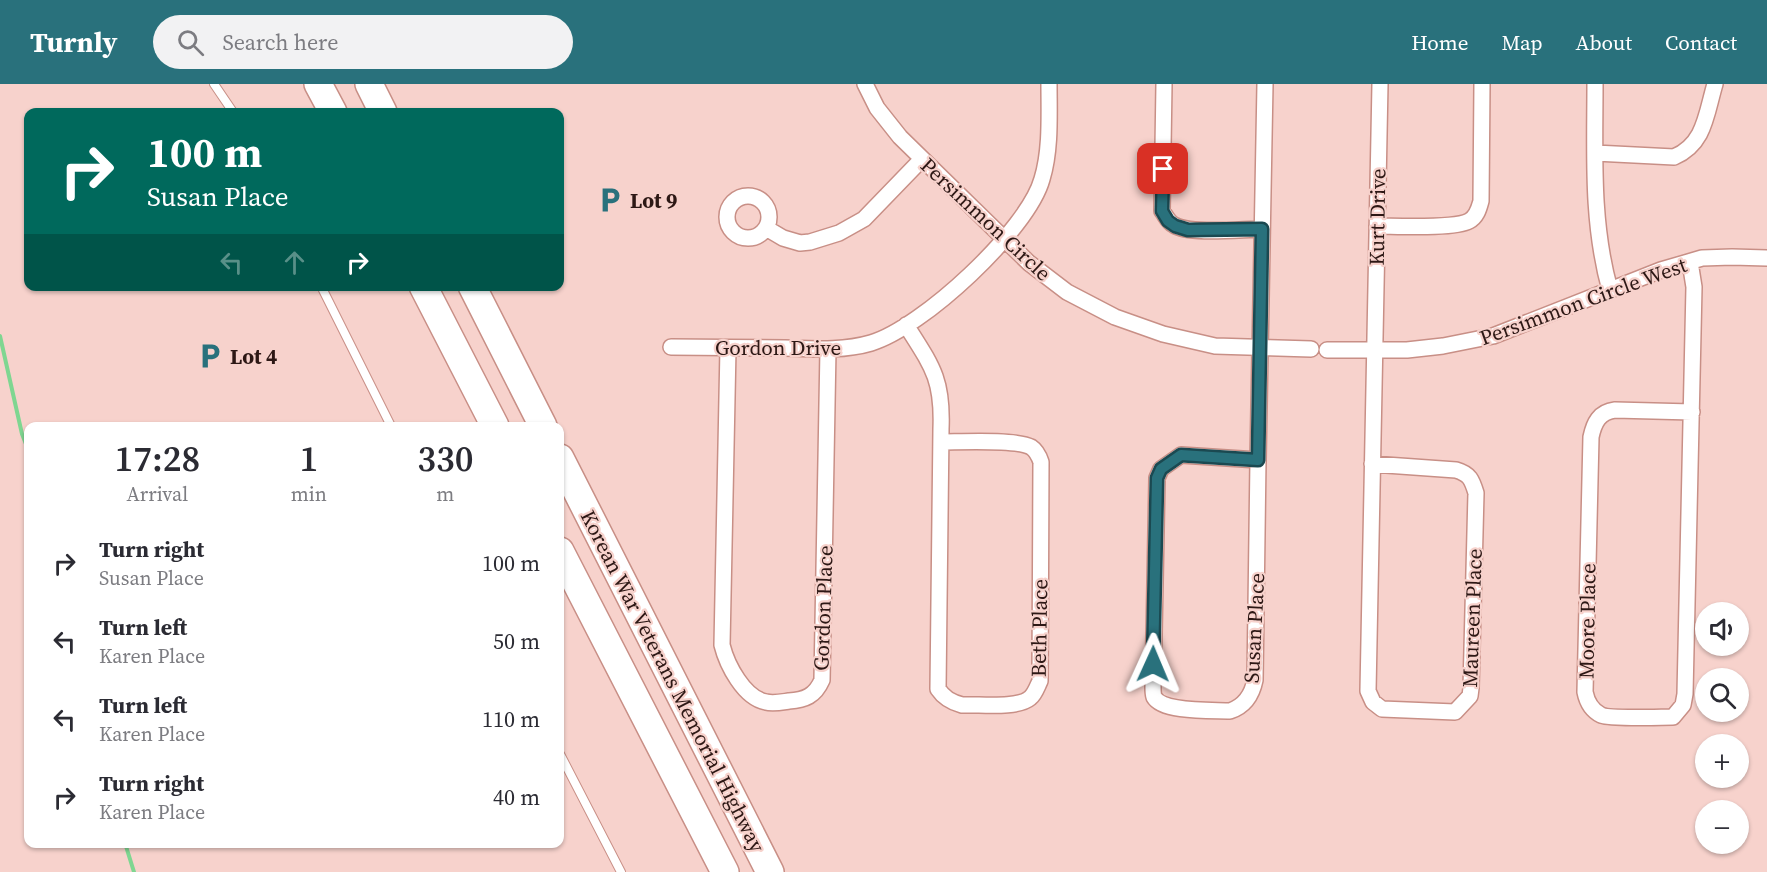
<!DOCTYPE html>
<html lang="en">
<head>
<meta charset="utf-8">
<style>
  :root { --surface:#fff; --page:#f2f2f3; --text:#2b2b33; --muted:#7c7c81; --accent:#29717c }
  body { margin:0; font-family:"Source Serif 4",serif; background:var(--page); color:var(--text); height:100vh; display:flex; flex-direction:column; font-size:22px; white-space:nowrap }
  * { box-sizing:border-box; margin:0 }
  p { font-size:20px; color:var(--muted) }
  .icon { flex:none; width:33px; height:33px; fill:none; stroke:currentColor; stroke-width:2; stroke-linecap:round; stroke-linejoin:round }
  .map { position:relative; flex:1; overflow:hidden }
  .details { position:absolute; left:24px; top:338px; width:540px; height:426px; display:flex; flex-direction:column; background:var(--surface); border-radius:12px; box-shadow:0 2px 4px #0004 }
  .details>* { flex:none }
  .banner { position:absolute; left:24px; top:24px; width:540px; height:183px; border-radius:12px; box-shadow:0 2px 4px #0004; background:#00695c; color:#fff; overflow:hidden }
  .buttons { position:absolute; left:1695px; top:518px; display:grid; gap:12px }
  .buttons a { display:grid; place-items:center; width:54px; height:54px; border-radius:50%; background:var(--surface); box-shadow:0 2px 4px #0004; font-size:30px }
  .pin { position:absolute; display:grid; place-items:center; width:51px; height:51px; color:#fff; margin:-26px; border-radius:12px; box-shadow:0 3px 9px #0006 }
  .me { position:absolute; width:66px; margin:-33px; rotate:1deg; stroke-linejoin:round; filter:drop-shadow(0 0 4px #0008) }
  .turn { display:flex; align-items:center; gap:21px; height:126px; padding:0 24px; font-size:27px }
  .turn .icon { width:78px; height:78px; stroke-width:2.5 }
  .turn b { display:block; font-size:42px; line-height:51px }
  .lanes { display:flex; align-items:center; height:57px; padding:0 24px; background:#0003; justify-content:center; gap:30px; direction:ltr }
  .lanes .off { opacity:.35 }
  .eta { display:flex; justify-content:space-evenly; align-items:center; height:102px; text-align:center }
  .eta b { font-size:36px; font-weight:600; line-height:42px }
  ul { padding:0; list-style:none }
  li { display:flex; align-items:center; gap:18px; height:78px; padding:0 24px }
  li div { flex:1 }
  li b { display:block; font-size:22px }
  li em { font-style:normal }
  header { display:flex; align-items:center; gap:36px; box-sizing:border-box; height:84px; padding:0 30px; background:var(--accent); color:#fff }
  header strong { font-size:28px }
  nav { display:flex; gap:33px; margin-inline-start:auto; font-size:21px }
  .search { width:420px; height:54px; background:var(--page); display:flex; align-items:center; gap:15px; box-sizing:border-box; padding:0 21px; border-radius:33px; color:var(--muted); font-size:22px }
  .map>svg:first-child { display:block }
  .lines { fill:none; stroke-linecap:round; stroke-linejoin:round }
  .stream { stroke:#7fd691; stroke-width:4 }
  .lane-casing { stroke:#c88f86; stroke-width:10 }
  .street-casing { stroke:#c88f86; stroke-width:18 }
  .highway-casing { stroke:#c88f86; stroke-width:30 }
  .lane { stroke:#fff; stroke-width:8 }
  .street { stroke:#fff; stroke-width:15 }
  .highway { stroke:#fff; stroke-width:27 }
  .route-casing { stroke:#1b4951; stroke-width:15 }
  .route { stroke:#29717c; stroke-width:10 }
  .labels { text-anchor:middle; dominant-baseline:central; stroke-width:4.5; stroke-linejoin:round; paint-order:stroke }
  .poi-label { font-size:21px; font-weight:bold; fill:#2d1815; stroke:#f7d2cc; text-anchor:start }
  .street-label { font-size:21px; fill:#2d1815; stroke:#f7d2cc }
</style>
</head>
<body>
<header>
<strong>Turnly</strong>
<div class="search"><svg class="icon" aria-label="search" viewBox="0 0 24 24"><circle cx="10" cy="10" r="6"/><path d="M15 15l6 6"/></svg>Search here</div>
<nav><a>Home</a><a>Map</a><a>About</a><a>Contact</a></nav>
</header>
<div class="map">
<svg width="1767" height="788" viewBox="0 0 1767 788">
  <rect width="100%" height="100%" fill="#f7d2cc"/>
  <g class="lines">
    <path class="stream" d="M0 252 22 350 28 365
      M125 759 134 788"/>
    <defs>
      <path id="lane" d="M214 0 233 28
        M321 202 391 342
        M560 670 621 788"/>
      <path id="street" d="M865 0 877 24 900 53 1029 179 1067 208 1115 233 1163 250 1215 262 1311 265
        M1164 0 1162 127C1166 132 1168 138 1174 141 1190 151 1242 145 1262 145
        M1595 0C1595 70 1591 138 1610 206
        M1595 69 1674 73C1705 60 1706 30 1715 0
        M727 133a21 21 0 1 1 42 0a21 21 0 1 1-42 0Z
        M1377 142C1396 142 1455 145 1469 137 1477 133 1479 124 1481 117L1482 0
        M766 144 783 154 800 159 810 158 839 149 864 135 922 75
        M1690 178 1694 203 1685 610 1683 621 1673 633C1660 633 1609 635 1601 631 1591 626 1587 618 1585 608L1591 353C1594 339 1599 328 1615 326L1692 328
        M906 241C932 282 943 295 941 345L938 605C944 614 951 618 962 621 979 620 1017 625 1030 614 1035 610 1037 603 1040 597L1041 378C1039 372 1037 367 1031 363 1016 355 960 358 941 358
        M671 263C709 263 747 264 785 264 814 265 844 267 871 259 922 244 1028 146 1042 95 1051 66 1049 30 1049 0
        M728 264 722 561C727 581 744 614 766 618 773 620 782 618 789 617 805 616 815 612 822 596L828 265
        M1327 266H1407L1443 262 1493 252 1661 186 1702 174 1732 173 1767 174
        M1181 371 1258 376 1255 596C1252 611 1245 622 1230 627 1214 626 1163 629 1154 613 1153 610 1153 606 1153 603L1157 394 1161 385Z
        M1258 376 1265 0
        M1372 380 1456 386C1470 390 1472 396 1476 409L1471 604 1470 612 1455 628 1382 625 1373 618 1368 607 1380 0"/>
      <path id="highway" d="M318 0 333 28
        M369 0 383 28
        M423 202 495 342
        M472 202 543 342
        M560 374 770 788
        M560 467 725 788"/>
    </defs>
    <use href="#lane" class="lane-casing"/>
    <use href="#street" class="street-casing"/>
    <use href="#highway" class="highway-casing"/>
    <use href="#lane" class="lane"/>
    <use href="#street" class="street"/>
    <use href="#highway" class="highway"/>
  </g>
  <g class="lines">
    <defs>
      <path id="route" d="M1153 580 1157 394 1161 385 1181 371 1258 376 1262 145 1188 146 1175 142 1168 137 1162 127 1163 85"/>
    </defs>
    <use href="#route" class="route-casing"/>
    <use href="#route" class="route"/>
  </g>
  <defs>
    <symbol id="parking-bare" viewBox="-9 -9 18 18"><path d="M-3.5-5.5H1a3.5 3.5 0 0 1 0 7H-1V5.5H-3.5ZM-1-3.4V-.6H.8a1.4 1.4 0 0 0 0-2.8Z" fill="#29717c" stroke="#f7d2cc" stroke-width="2.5" paint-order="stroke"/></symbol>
  </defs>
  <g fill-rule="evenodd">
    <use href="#parking-bare" x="591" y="97" width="38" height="38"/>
    <use href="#parking-bare" x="191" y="253" width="38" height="38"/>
  </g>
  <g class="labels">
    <g class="poi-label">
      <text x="630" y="116">Lot 9</text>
      <text x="230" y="272">Lot 4</text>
    </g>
    <g class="street-label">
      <text transform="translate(1377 133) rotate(-89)">Kurt Drive</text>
      <text transform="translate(986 135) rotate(43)">Persimmon Circle</text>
      <text transform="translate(1583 217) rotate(-20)">Persimmon Circle West</text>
      <text x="778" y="263">Gordon Drive</text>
      <text transform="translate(823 524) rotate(-88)">Gordon Place</text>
      <text transform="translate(1472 534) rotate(-88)">Maureen Place</text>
      <text transform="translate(1587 537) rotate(-89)">Moore Place</text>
      <text transform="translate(1039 544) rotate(-89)">Beth Place</text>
      <text transform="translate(1254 544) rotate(-87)">Susan Place</text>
      <text transform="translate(673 597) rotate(63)">Korean War Veterans Memorial Highway</text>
    </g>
  </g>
</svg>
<div class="buttons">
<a><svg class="icon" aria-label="sound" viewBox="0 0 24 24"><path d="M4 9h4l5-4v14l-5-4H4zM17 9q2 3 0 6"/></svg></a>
<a><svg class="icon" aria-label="search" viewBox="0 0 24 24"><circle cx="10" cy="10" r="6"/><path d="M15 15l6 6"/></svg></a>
<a>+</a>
<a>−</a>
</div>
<div class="pin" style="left:1163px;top:85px;background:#d93025"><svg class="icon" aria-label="arrive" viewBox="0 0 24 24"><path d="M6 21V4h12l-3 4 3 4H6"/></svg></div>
<svg class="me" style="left:1153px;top:580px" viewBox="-20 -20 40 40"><path d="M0-17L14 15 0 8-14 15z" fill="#29717c" stroke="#fff" stroke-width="4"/></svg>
<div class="banner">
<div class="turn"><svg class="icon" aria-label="right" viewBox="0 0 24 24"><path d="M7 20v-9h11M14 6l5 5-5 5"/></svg><div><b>100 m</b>Susan Place</div></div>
<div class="lanes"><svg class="icon off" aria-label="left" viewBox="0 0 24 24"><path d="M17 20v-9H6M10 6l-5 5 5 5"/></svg><svg class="icon off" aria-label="ahead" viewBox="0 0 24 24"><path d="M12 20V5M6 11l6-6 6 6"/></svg><svg class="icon" aria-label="right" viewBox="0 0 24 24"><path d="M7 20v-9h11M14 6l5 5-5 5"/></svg></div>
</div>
<section class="details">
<div class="eta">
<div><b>17:28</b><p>Arrival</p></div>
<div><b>1</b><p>min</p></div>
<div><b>330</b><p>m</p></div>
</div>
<ul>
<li><svg class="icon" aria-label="right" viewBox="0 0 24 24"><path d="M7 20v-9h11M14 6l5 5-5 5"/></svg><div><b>Turn right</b><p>Susan Place</p></div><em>100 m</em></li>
<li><svg class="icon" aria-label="left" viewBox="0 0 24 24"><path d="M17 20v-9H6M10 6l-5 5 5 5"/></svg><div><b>Turn left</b><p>Karen Place</p></div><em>50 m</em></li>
<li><svg class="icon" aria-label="left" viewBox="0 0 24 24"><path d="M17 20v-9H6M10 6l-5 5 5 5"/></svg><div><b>Turn left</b><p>Karen Place</p></div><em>110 m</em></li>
<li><svg class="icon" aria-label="right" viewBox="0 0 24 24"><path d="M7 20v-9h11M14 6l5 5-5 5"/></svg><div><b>Turn right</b><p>Karen Place</p></div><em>40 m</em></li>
</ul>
</section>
</div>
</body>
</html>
